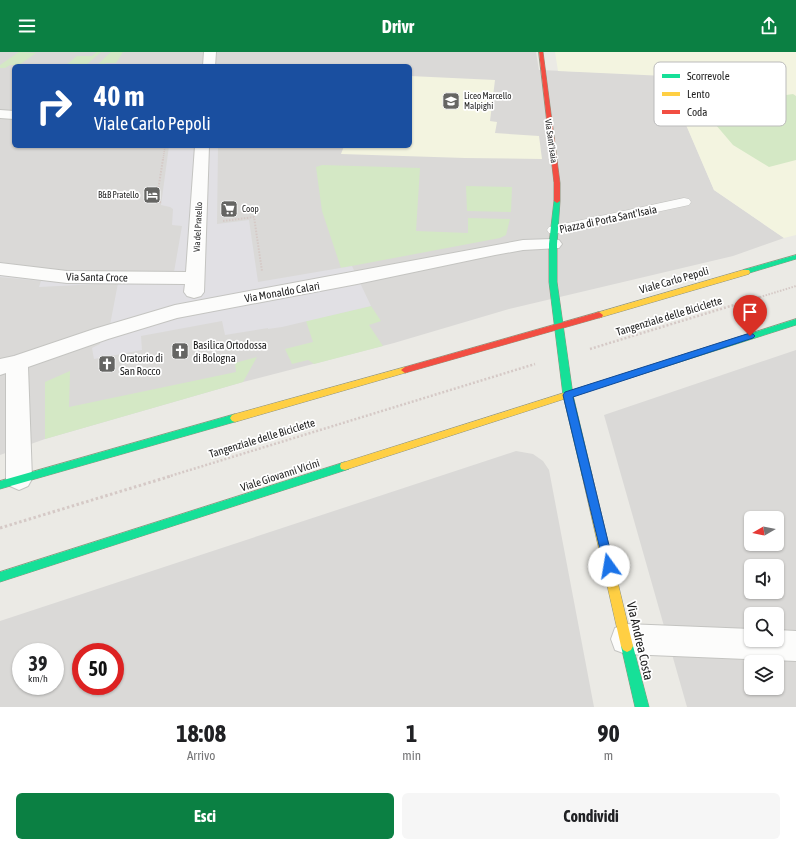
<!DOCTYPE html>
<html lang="it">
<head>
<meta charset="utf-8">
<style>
  :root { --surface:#fff; --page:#f6f6f6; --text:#202124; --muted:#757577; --accent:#0b8043 }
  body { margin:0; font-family:"Asap Condensed",sans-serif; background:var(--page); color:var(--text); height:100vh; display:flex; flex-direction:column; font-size:15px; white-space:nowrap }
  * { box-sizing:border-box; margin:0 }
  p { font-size:13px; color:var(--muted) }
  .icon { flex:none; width:22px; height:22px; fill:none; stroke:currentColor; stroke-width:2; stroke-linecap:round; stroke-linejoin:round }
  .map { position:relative; height:655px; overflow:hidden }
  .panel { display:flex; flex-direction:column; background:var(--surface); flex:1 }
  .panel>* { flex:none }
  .hud { position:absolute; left:12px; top:12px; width:400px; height:84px; border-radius:6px; box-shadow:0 1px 3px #0004; background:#1a4fa0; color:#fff; overflow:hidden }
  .needle { width:26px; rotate:261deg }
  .buttons { position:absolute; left:744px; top:459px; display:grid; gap:8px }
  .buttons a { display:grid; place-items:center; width:40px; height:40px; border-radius:6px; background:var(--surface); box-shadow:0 1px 3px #0004; font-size:20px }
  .speed { position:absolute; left:12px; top:591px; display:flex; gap:8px; font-size:20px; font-weight:700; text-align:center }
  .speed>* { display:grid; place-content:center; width:52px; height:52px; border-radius:50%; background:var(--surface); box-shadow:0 1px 3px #0004; line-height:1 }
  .speed small { font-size:10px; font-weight:400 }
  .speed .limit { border:6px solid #d22; background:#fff; color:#111 }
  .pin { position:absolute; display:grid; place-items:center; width:34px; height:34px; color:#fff; margin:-41px -17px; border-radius:50% 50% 50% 0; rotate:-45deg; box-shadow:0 0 4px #0007 }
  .pin .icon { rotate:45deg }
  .me { position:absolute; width:44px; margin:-22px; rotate:347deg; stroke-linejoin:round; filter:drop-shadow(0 0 3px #0008) }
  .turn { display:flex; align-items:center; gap:14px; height:84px; padding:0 16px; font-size:18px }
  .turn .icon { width:52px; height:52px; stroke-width:2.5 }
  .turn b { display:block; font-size:28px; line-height:34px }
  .eta { display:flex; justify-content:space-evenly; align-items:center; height:68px; text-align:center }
  .eta b { font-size:24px; font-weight:700; line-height:28px }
  .primary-button { display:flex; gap:8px; margin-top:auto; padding:8px 16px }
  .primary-button a { flex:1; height:46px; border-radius:6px; background:var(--accent); color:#fff; font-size:16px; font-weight:700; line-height:46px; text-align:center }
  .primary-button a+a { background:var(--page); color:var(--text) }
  header { display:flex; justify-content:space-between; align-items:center; height:52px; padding:0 16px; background:var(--accent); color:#fff; font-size:18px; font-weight:700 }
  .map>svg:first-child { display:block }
  .residential { fill:#dad9d7; fill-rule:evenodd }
  .education { fill:#f3f4e0 }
  .grass { fill:#d4e8c5 }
  .plaza { fill:#e1e0e4 }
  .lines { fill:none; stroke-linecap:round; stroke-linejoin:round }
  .lane-casing { stroke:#c4c4c1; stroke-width:1 }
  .street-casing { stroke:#c4c4c1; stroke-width:2 }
  .fast-casing { stroke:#90947e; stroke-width:1 }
  .slow-casing { stroke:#90947e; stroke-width:1 }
  .jam-casing { stroke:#90947e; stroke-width:1 }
  .path-far3 { stroke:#d5c9c6; stroke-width:1.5; stroke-dasharray:1 1; stroke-linecap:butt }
  .path-far2 { stroke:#d5c9c6; stroke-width:2; stroke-dasharray:1.5 1.5; stroke-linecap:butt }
  .path-far1 { stroke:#d5c9c6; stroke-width:2.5; stroke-dasharray:2 2; stroke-linecap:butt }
  .path { stroke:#d5c9c6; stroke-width:3; stroke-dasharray:2.5 2.5; stroke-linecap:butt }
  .lane { fill:#fcfcfb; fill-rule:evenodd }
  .street { fill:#fcfcfb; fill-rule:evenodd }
  .fast { fill:#16e098; fill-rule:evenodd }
  .slow { fill:#ffcf43; fill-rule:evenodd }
  .jam { fill:#f24e42; fill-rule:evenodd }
  .route { fill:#1a73e8; stroke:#114b97 }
  .labels { text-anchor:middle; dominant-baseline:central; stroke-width:3.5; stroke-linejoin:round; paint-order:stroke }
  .far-poi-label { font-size:9px; fill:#1d1d1d; stroke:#fff; text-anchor:start }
  .far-street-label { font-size:9px; fill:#1d1d1d; stroke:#fff }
  .street-label { font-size:11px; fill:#1d1d1d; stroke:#fff }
  .poi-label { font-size:11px; fill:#1d1d1d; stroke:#fff; text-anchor:start }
  .near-street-label { font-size:13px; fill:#1d1d1d; stroke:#fff }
  .key { fill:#fff; stroke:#bbb; stroke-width:1 }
  .key-label { font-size:11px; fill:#1d1d1d }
</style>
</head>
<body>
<header><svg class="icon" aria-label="menu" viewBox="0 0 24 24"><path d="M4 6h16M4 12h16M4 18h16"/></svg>Drivr<svg class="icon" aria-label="share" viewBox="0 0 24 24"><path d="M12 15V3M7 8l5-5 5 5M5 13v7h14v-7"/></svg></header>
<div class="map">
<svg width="796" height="655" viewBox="0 0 796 655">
  <rect width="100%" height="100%" fill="#ebeae5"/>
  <path class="residential" d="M0 0H536L539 18 665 23 714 138 784 186 733 204 509 257 394 291 243 330 45 387 0 403ZM14 14H410V94H14Z
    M796 298V655H687L604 363ZM751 466H777V492H751ZM751 514H777V540H751ZM751 562H777V588H751ZM751 610H777V636H751Z
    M516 399 533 402 543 409 549 418 594 655H0V569ZM21 600H55V634H21ZM81 600H115V634H81Z"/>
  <path class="education" d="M555 0H796V183L784 186 714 138 665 24 558 19Z
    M410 24 495 28 490 69 497 70 495 81 539 84 542 107 465 106 341 102 344 94H410Z"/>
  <path class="grass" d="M19 0 36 1 19 13H10L5 16H0V13Z
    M97 0H101L85 14H65L77 4H92Z
    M111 0H123L116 11H106L102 14H96Z
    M793 42 796 44V108L769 115 733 93 710 66 712 54Z
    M322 113 420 116 416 179 468 181V166L510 167 506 183 500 186 341 216 322 159 316 115Z
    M466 134 512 135 511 160 467 159Z
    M371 254 381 269 369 273 383 294 314 312 308 308 292 312 285 297 313 290 306 269Z
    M257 305 243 330 45 387V330L70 319 69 355 236 320 235 311Z"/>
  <path class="plaza" d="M169 94H218L217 172 249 168 258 230 352 214 371 254 282 275 268 277V276L225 283 222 269 141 284 142 298 94 307 92 296 100 292 101 275 110 273 118 231 39 235 41 229 0 225V210L56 218 92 219 174 220 182 174 172 173 173 157 170 155 161 153Z"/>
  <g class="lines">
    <defs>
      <path id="lane" d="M684 146 689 147 691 150 689 153 554 182 549 181 547 178 549 175 554 174Z"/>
      <path id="street" d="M204 0H216L215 14H203Z
        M0 58 14 59V67L0 66Z
        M195 94H209L204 240 201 244 194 246 187 244 184 240 185 232 67 231 0 223V211L67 219 186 220Z
        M553 187 559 188 562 192 559 196 523 198 495 203 357 232 177 266 108 287 28 315 32 427 28 434 19 438 10 434 6 427V321L0 323V307L14 304 94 277 175 253 523 188Z
        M626 572 751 577V588H777V578L796 579V609L626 602 615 598 611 587 615 576Z"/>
      <path id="fast" d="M557 147 560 149 557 192V230L573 343 592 423 591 426 587 427 583 426 582 423 563 343 549 230V192L554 149Z
        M796 203V207L746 222 742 220 743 218Z
        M796 267V273L592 338 587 335 589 333Z
        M235 362 238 363 240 366 238 369 0 437V429Z
        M345 410 349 411 350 414 349 417 0 530V520Z
        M627 588 631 590 633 594 649 655H635L621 594 623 590Z"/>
      <path id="slow" d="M743 218H749L750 220 749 222 602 265 599 266 595 263 596 261Z
        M405 315 408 316 409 318 408 320 235 370 232 369 230 366 232 363 235 362Z
        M592 332 595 333 597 335 595 337 345 418 341 417 340 414 341 411 345 410Z
        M587 419 591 420 592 423 633 594 631 598 627 600 623 598 621 594 582 423 583 420Z"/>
      <path id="jam" d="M539 0H543L560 131V149L557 151 554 149V131Z
        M599 260 603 263 602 265 405 321 401 318 405 315Z"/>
    </defs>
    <use href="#lane" class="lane-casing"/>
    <use href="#street" class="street-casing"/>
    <use href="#fast" class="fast-casing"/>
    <use href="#slow" class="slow-casing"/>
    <use href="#jam" class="jam-casing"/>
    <path class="path-far3" d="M163 108 165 94"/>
    <path class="path-far2" d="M161 150 156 151 163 107
      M223 169 254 165 262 219
      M757 246 796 234"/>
    <path class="path-far1" d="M590 297 760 245
      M167 425 535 312"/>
    <path class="path" d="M0 476 171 424"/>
    <use href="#lane" class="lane"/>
    <use href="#street" class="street"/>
    <use href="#fast" class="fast"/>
    <use href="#slow" class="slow"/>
    <use href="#jam" class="jam"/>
  </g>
  <path class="route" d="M750 281 753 282 755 284 753 286 573 345 614 514 613 518 609 519 605 518 563 343 565 340Z"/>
  <defs>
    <symbol id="school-square" viewBox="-11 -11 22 22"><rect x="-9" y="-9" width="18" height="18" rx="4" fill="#656563" stroke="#fff"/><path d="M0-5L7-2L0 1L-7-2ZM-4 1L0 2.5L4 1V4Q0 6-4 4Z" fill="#fff"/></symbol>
    <symbol id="hotel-square" viewBox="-11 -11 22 22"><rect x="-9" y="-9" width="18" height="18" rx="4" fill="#656563" stroke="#fff"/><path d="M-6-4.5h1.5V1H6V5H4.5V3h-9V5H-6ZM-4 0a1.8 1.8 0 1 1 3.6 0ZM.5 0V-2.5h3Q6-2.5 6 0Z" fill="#fff"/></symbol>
    <symbol id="supermarket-square" viewBox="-11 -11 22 22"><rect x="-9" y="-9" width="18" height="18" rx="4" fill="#656563" stroke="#fff"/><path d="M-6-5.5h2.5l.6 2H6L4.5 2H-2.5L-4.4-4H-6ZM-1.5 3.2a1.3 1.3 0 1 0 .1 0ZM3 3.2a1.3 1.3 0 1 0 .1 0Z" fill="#fff"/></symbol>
    <symbol id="church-square" viewBox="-11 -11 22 22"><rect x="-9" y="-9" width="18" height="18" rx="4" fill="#656563" stroke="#fff"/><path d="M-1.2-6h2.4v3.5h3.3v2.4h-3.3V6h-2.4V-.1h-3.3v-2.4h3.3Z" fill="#fff"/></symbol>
  </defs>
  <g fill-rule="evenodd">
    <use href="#school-square" x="441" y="39" width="20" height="20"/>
    <use href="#hotel-square" x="142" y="133" width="20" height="20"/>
    <use href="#supermarket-square" x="219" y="147" width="20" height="20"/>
    <use href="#church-square" x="170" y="289" width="20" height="20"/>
    <use href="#church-square" x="97" y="302" width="20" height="20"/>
  </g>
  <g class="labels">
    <g class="far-poi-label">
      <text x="464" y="44">Liceo Marcello<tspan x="464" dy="10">Malpighi</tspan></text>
      <text x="139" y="143" text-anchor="end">B&amp;B Pratello</text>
      <text x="242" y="157">Coop</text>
    </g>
    <g class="far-street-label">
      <text transform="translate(551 89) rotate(82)">Via Sant'Isaia</text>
      <text transform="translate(198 175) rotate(-87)">Via del Pratello</text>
    </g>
    <g class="street-label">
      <text transform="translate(608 167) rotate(-12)">Piazza di Porta Sant'Isaia</text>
      <text transform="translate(97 225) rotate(1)">Via Santa Croce</text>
      <text transform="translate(674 228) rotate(-16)">Viale Carlo Pepoli</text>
      <text transform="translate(282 240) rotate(-10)">Via Monaldo Calari</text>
      <text transform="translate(669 264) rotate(-17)">Tangenziale delle Biciclette</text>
      <text transform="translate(262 386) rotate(-17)">Tangenziale delle Biciclette</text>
      <text transform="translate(280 423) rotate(-18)">Viale Giovanni Vicini</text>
    </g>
    <g class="poi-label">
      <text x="193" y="293">Basilica Ortodossa<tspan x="193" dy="13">di Bologna</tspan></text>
      <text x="120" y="306">Oratorio di<tspan x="120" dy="13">San Rocco</tspan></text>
    </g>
    <g class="near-street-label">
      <text transform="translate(640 589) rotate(77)">Via Andrea Costa</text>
    </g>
  </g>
  <rect x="654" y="10" width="132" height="64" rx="6" class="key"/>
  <rect x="662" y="22" width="18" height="4" fill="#16e098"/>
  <rect x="662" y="40" width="18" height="4" fill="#ffcf43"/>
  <rect x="662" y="58" width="18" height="4" fill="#f24e42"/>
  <g class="key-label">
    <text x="687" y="28">Scorrevole</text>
    <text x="687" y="46">Lento</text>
    <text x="687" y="64">Coda</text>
  </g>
</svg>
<div class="buttons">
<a><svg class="needle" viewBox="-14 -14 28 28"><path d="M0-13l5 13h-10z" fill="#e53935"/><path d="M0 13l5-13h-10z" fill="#757577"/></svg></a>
<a><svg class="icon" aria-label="sound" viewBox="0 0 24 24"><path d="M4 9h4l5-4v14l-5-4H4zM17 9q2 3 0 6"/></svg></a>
<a><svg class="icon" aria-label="search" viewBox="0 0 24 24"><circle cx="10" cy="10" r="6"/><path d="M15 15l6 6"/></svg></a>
<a><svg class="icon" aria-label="layers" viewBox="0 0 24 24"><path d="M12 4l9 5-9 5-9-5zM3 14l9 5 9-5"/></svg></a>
</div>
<div class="speed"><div>39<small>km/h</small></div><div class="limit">50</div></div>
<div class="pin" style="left:750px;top:284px;background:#d93025"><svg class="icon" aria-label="arrive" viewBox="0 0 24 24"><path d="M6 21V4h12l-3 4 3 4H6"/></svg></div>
<svg class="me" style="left:609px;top:514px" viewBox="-20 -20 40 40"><circle r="19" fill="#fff"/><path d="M0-13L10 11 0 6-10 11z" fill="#1a73e8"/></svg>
<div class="hud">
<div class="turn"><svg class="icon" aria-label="right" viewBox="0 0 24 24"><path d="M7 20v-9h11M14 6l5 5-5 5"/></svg><div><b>40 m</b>Viale Carlo Pepoli</div></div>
</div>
</div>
<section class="panel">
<div class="eta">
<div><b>18:08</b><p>Arrivo</p></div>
<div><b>1</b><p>min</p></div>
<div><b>90</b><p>m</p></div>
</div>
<div class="primary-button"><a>Esci</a><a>Condividi</a></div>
</section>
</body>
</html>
